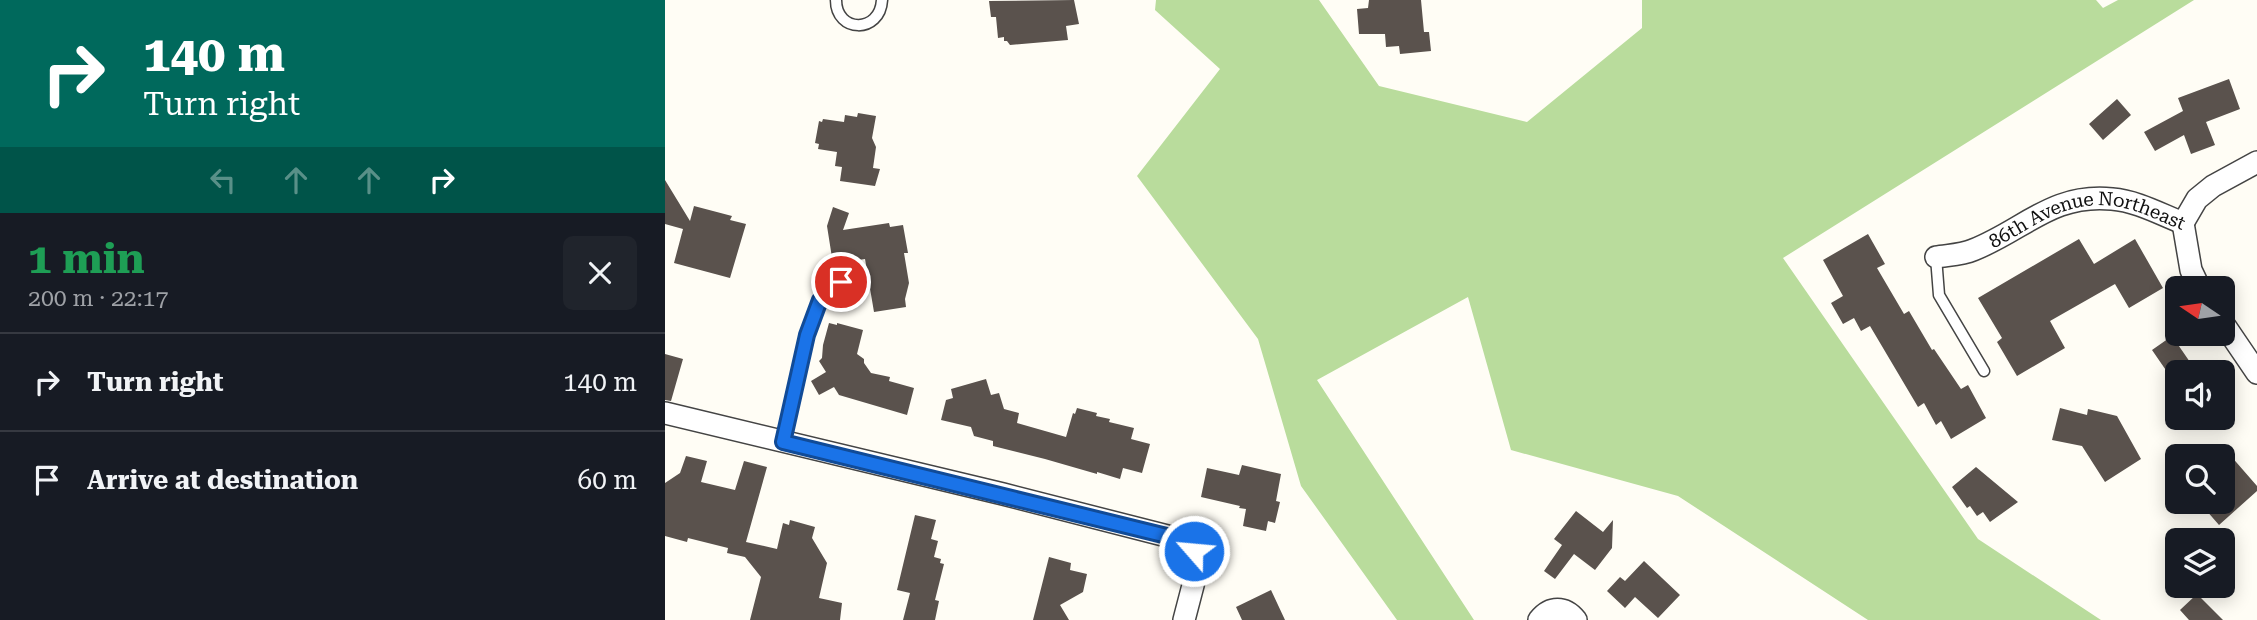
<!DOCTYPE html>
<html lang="en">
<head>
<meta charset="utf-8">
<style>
  :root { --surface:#171b24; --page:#20242c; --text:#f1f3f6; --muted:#9ea1a6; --line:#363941 }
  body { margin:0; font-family:"Roboto Serif",serif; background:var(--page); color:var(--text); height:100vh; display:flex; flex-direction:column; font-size:26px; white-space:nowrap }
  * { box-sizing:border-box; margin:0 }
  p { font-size:23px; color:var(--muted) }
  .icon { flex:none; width:38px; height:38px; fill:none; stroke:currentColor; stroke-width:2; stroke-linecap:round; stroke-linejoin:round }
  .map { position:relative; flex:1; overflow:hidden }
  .details { display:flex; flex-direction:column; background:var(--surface); width:665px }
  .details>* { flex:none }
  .top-card { background:#00695c; color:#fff; overflow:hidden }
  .needle { width:46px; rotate:283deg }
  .controls { position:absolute; left:1500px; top:276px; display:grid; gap:14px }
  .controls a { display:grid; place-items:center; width:70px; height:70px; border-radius:10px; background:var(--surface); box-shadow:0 4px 18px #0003; font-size:35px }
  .pin { position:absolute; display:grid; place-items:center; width:60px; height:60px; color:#fff; margin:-30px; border:4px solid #fff; border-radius:50%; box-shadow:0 2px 7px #0007 }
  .me { position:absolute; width:77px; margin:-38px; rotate:297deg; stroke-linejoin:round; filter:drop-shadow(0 0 5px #0008) }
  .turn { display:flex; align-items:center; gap:24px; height:147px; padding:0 28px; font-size:32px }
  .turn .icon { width:91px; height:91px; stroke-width:2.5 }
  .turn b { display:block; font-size:49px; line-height:60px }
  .lanes { display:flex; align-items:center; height:66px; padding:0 28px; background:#0003; justify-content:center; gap:35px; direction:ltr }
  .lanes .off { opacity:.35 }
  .round { display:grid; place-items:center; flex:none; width:74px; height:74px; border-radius:10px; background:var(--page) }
  .head { display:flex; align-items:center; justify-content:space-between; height:119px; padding:0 28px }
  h1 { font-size:42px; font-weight:700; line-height:52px; color:#1e9e55 }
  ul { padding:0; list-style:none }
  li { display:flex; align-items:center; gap:21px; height:98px; padding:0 28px; border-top:2px solid var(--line) }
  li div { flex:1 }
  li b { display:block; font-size:26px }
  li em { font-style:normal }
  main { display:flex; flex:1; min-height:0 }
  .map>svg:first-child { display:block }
  .forest { fill:#b9dc9c }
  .building { fill:#5a524d }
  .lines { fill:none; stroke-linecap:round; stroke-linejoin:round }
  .service-casing { stroke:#444; stroke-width:13 }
  .minor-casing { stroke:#444; stroke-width:24 }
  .service { stroke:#fff; stroke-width:10 }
  .minor { stroke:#fff; stroke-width:21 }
  .route-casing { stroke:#114b97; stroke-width:18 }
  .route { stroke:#1a73e8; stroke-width:12 }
  .labels { text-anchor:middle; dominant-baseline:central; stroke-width:7; stroke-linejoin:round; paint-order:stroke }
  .street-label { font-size:19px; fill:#111; stroke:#fff }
</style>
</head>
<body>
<main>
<section class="details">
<div class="top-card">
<div class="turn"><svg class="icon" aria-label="right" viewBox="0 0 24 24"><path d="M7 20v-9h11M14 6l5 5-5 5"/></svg><div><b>140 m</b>Turn right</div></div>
<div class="lanes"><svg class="icon off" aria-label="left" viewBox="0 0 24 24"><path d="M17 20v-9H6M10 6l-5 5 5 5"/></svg><svg class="icon off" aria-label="ahead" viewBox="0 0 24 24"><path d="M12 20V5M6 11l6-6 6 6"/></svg><svg class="icon off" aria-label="ahead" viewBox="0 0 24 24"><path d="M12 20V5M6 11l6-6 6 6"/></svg><svg class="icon" aria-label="right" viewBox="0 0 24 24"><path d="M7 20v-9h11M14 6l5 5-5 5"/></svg></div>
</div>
<div class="head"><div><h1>1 min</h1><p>200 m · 22:17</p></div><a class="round"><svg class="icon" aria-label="close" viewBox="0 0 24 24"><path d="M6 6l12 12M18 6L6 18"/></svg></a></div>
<ul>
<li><svg class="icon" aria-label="right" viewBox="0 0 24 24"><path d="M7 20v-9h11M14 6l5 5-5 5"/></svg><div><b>Turn right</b></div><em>140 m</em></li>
<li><svg class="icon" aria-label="arrive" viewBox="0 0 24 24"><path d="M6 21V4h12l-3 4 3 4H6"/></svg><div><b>Arrive at destination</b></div><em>60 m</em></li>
</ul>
</section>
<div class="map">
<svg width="1592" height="620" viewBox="0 0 1592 620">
  <rect width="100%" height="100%" fill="#fffdf5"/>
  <path class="forest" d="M491 0H654L714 86 862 122 977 28V0H1431L1438 8 1453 0H1529L1118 258 1313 539 1436 620H1203L1013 496 846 450 803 297 652 380 809 620H732L636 486 593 339 472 176 555 69 490 10Z"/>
  <path class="building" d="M409 0 414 24 401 26 403 40 345 45 342 41H339V37L333 38 331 17H326L324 1Z
    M704 0H756L759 32H764L766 51 735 54 734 46 721 47 720 34H694L692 9 703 8Z
    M1564 79 1575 109 1541 122 1550 145 1526 154 1519 135 1490 151 1479 132 1518 111 1513 98Z
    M1452 99 1466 115 1438 140 1424 124Z
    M193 113 211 116 207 138 211 147 208 168 215 169 210 186 175 181 177 167 170 166 172 152 153 149 154 144 150 143 154 121 157 122 158 119 179 122 180 115 192 117Z
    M0 180 25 221 29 206 67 216 65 220 81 224 65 278 9 263 18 229 0 224Z
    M168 207 184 213 178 230 224 223 225 227 238 225 243 253H239L244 283 240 299 241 307 209 312 200 259 168 264 162 226Z
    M1203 234 1220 264 1212 268 1239 314 1244 311 1267 350 1269 349 1296 389 1303 385 1321 418 1286 439 1276 421 1271 425 1259 403 1253 407 1205 326 1196 331 1189 318 1178 324 1166 303 1178 296 1158 260Z
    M1414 239 1429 264 1470 239 1498 288 1464 308 1450 284 1385 321 1400 348 1352 376 1332 342 1337 338 1313 298Z
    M164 323 172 325V323L198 330 192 354 199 359V363L206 373 225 377 224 381 249 388 242 415 174 395 169 387 154 395 146 381 161 372 154 361 157 358 158 345Z
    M1507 336 1527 365 1516 373H1512V375L1507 379 1487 350Z
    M0 354 18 359 6 401 0 400Z
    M321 379 326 395 334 393 339 409 354 413 352 423 401 437 408 413 410 414 412 408 432 413 431 416 445 419 444 422 469 428 466 439 485 444 477 473 458 468 455 479 432 472V474L380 459 328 446V441L309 436 306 427 276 420 281 400 288 398 286 389Z
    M1395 408 1422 415 1423 409 1452 416 1476 459 1440 482 1417 446 1387 440Z
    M1558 447 1592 486V491L1554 525 1534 502H1558Z
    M21 456 42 461 36 482 70 490 79 461 102 467 81 542 112 549 118 523 124 525 125 520 150 527 147 538 162 563 154 598 177 603 175 620H85L96 577 80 557 62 553 63 548 23 538 22 542 0 536V483L15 473Z
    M577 465 616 474 611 501 615 502 610 523 603 521 601 531 578 526 581 509 574 508 575 506 536 497 542 468 574 475Z
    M1311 467 1353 502 1325 522 1318 512 1312 516 1305 506 1302 508 1287 487Z
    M911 511 938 532 948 520 947 548 930 570 909 554 890 579 879 571 897 545 889 539Z
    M250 515 271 520 266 539 273 541 269 557 276 559 275 563 279 564 270 600 274 601 270 620H238L245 593 232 590Z
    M384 557 406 563 405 570 422 574 418 592 395 605 404 620H368Z
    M979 561 1015 595 993 618 970 597 960 608 942 591 955 577 960 581Z
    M606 590 620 620H577L571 607Z
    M1532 594 1558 620H1524L1515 610Z"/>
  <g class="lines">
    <defs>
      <path id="service" d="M171 0C171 33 215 34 217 0
        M1271 257 1274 295 1319 371
        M118 442 142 335 155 300 175 282"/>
      <g id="minor">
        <path d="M1518 223 1532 199 1548 186 1592 162"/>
        <path d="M1518 223 1526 270 1535 289"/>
        <path id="s1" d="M1271 257C1283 255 1297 255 1308 250 1359 230 1387 193 1447 199 1472 201 1495 214 1518 223"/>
        <path d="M1558 323 1592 373"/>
        <path d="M0 413 338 494 510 538 529 551 532 570 519 620"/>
        <path d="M874 620C885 606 900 606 911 620"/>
      </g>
    </defs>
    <use href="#service" class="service-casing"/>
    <use href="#minor" class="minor-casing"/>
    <use href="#service" class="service"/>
    <use href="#minor" class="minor"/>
  </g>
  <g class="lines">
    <defs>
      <path id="route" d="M176 282 155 300 142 335 118 442 510 538 529 551"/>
    </defs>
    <use href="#route" class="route-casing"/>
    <use href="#route" class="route"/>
  </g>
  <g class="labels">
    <g class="street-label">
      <text stroke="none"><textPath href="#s1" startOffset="161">86th Avenue Northeast</textPath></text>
    </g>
  </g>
</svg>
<div class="controls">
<a><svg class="needle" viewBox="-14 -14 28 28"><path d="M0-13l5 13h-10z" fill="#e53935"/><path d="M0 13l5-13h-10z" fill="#9ea1a6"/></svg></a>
<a><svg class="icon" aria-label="sound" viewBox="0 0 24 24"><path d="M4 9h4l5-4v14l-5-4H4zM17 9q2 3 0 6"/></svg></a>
<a><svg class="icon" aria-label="search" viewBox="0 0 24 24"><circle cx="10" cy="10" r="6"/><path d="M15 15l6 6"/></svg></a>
<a><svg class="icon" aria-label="layers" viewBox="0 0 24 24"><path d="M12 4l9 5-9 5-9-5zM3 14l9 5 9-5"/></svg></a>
</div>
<div class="pin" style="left:176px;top:282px;background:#d93025"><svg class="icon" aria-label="arrive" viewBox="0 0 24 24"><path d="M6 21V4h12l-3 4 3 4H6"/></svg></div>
<svg class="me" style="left:529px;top:551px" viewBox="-20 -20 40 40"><circle r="17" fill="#1a73e8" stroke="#fff" stroke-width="3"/><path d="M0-11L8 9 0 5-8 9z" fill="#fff"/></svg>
</div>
</main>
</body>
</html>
